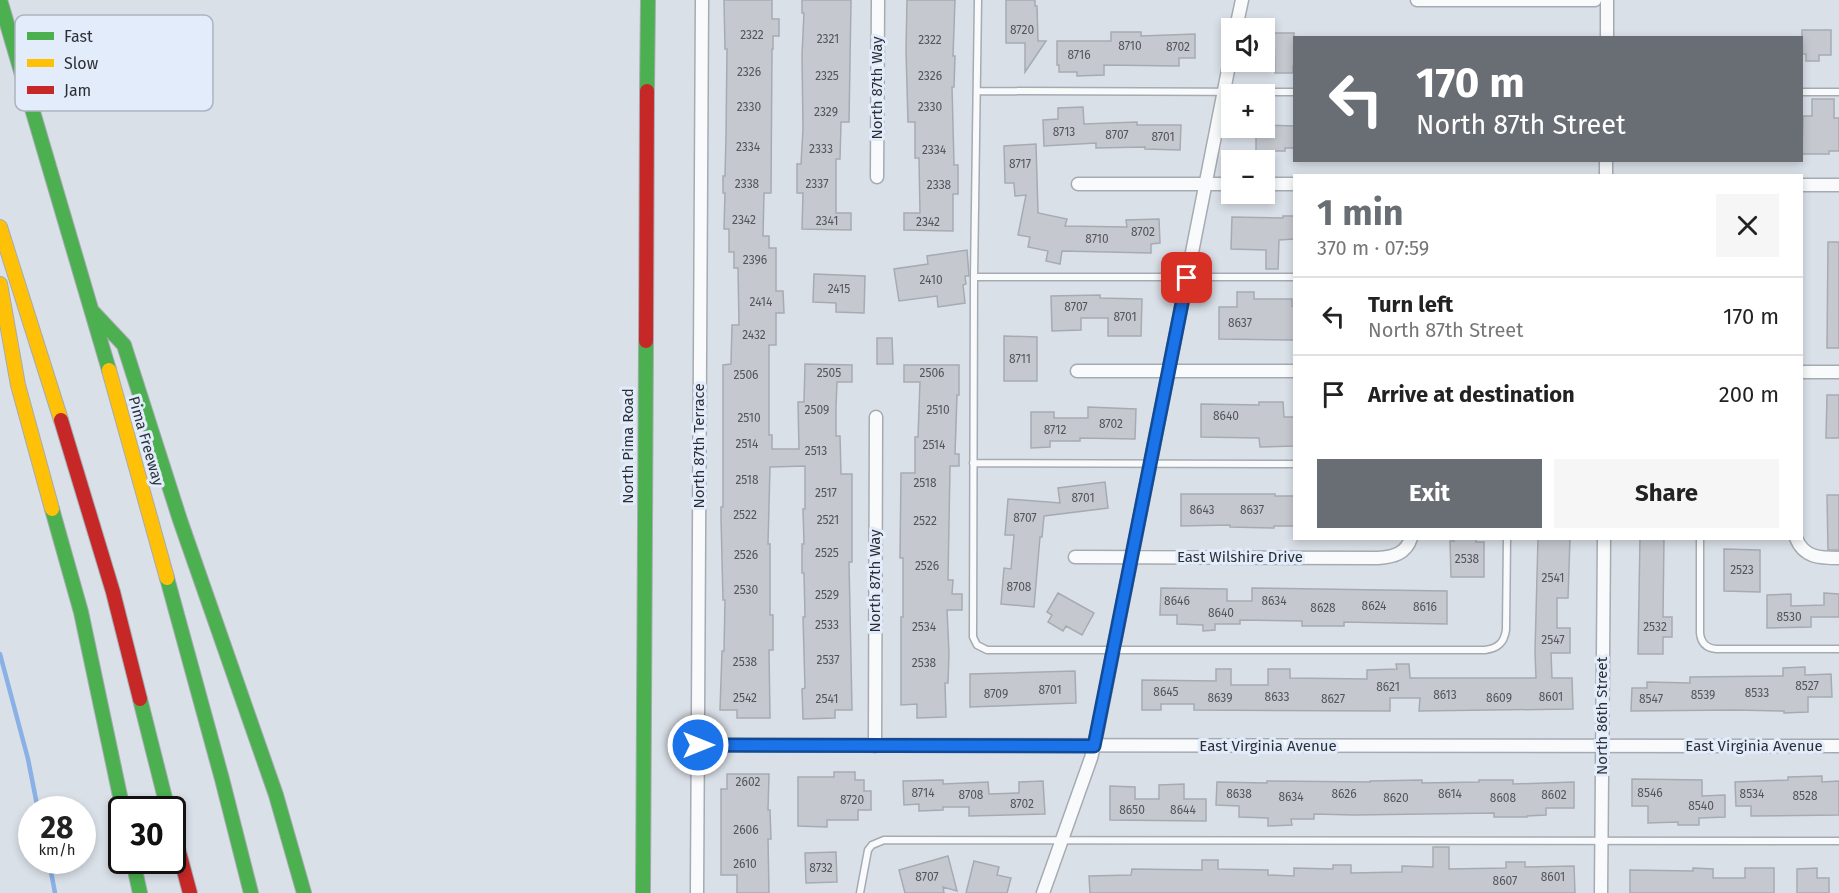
<!DOCTYPE html>
<html lang="en">
<head>
<meta charset="utf-8">
<style>
  :root { --surface:#fff; --page:#f6f6f6; --text:#222; --muted:#767676; --line:#e0e0e0; --accent:#696e74 }
  body { margin:0; font-family:"Fira Sans",sans-serif; background:var(--page); color:var(--text); height:100vh; display:flex; flex-direction:column; font-size:22px; white-space:nowrap }
  * { box-sizing:border-box; margin:0 }
  p { font-size:20px; color:var(--muted) }
  .icon { flex:none; width:33px; height:33px; fill:none; stroke:currentColor; stroke-width:2; stroke-linecap:round; stroke-linejoin:round }
  .map { position:relative; flex:1; overflow:hidden }
  .side { position:absolute; left:1293px; top:174px; width:510px; height:366px; display:flex; flex-direction:column; background:var(--surface); border-radius:0px; box-shadow:0 3px 9px #0003 }
  .side>* { flex:none }
  .top-card { position:absolute; left:1293px; top:36px; width:510px; height:126px; border-radius:0px; box-shadow:0 3px 9px #0003; background:#696e74; color:#fff; overflow:hidden }
  .buttons { position:absolute; left:1221px; top:18px; display:grid; gap:12px }
  .buttons a { display:grid; place-items:center; width:54px; height:54px; border-radius:0px; background:var(--surface); box-shadow:0 3px 9px #0003; font-size:30px }
  .speed { position:absolute; left:18px; top:796px; display:flex; gap:12px; font-size:30px; font-weight:700; text-align:center }
  .speed>* { display:grid; place-content:center; width:78px; height:78px; border-radius:50%; background:var(--surface); box-shadow:0 3px 9px #0003; line-height:1 }
  .speed small { font-size:15px; font-weight:400 }
  .speed .limit { border:3px solid #111; border-radius:9px; background:#fff; color:#111 }
  .pin { position:absolute; display:grid; place-items:center; width:51px; height:51px; color:#fff; margin:-26px; border-radius:12px; box-shadow:0 3px 9px #0006 }
  .me { position:absolute; width:66px; margin:-33px; rotate:90deg; stroke-linejoin:round; filter:drop-shadow(0 0 4px #0008) }
  .turn { display:flex; align-items:center; gap:21px; height:126px; padding:0 24px; font-size:27px }
  .turn .icon { width:78px; height:78px; stroke-width:2.5 }
  .turn b { display:block; font-size:42px; line-height:51px }
  .round { display:grid; place-items:center; flex:none; width:63px; height:63px; border-radius:0px; background:var(--page) }
  .head { display:flex; align-items:center; justify-content:space-between; height:102px; padding:0 24px }
  h1 { font-size:36px; font-weight:700; line-height:45px; color:var(--accent) }
  .button { display:flex; gap:12px; margin-top:auto; padding:12px 24px }
  .button a { flex:1; height:69px; border-radius:0px; background:var(--accent); color:#fff; font-size:24px; font-weight:700; line-height:69px; text-align:center }
  .button a+a { background:var(--page); color:var(--text) }
  ul { padding:0; list-style:none }
  li { display:flex; align-items:center; gap:18px; height:78px; padding:0 24px; border-top:2px solid var(--line) }
  li div { flex:1 }
  li b { display:block; font-size:22px }
  li em { font-style:normal }
  .map>svg:first-child { display:block }
  .lines { fill:none; stroke-linecap:round; stroke-linejoin:round }
  .stream { stroke:#8ab1e6; stroke-width:4.5 }
  .building { fill:#c5c9cf; stroke:#a6abb2; stroke-width:1.5 }
  .lane-casing { stroke:#a6abb2; stroke-width:9 }
  .street-casing { stroke:#a6abb2; stroke-width:15 }
  .fast-casing { stroke:#a6abb2; stroke-width:16 }
  .slow-casing { stroke:#a6abb2; stroke-width:16 }
  .jam-casing { stroke:#a6abb2; stroke-width:16 }
  .lane { stroke:#f9fafc; stroke-width:6 }
  .street { stroke:#f9fafc; stroke-width:12 }
  .fast { stroke:#4caf50; stroke-width:14 }
  .slow { stroke:#ffc107; stroke-width:14 }
  .jam { stroke:#c62828; stroke-width:14 }
  .route-casing { stroke:#114b97; stroke-width:15 }
  .route { stroke:#1a73e8; stroke-width:10 }
  .labels { text-anchor:middle; dominant-baseline:central; stroke-width:6; stroke-linejoin:round; paint-order:stroke }
  .number-label { font-size:12px; fill:#52565c }
  .street-label { font-size:15px; fill:#2c3036; stroke:#e2ecfb }
  .key { fill:#e2ecfb; stroke:#abb4c0; stroke-width:1.5 }
  .key-label { font-size:16px; fill:#2c3036 }
</style>
</head>
<body>
<div class="map">
<svg width="1839" height="893" viewBox="0 0 1839 893">
  <rect width="100%" height="100%" fill="#dae0e8"/>
  <g class="lines">
    <path class="stream" d="M0 654 28 759 38 810
      M49 861 55 893"/>
  </g>
  <path class="building" d="M724 0H772V19H779V36H773V49H772L771 193H764L763 236H769V248H776V291H783L784 313H776V345H769V435H772V449H799L798 402H804L805 364 852 365V382H837L836 406V436H840L841 474H852V562H849L852 710H835V718L803 719 802 689 805 688 803 617H805L804 573H802V544H804L803 509H805V466L770 467 768 544H770V615H773V650H769L770 718H737V710H720L722 651H724L725 600H723L721 518V507H723V365L731 364 732 325H739L738 268H734V252H729V229H724L725 193H723V176H725L726 136 727 49H725Z
    M802 0H851L849 122H841L840 159H836V213H851V230L802 229 803 193H797V164H801L803 129 802 55 804 13H802Z
    M907 0H955L953 56H955L954 87H952L954 165H958V194H953V231L904 230V213H920L919 158H915V122H908L906 50Z
    M1006 0H1035V6H1037L1038 41H1046L1025 72V43H1006Z
    M1802 30H1831V55H1819V61H1806V54H1802Z
    M1111 32H1141V36L1195 34V58H1179V66L1104 65V75L1077 76V72H1059V65H1057V41H1111Z
    M1274 33H1294V66H1293V73H1275Z
    M1812 99H1834V118H1839V151H1829V154H1802L1803 116H1812Z
    M1083 107 1084 124 1137 122V125H1181L1180 150 1145 149V147L1096 148V143L1044 146 1043 120 1058 119V108Z
    M1264 125 1294 126V148H1285V151H1256V128H1264Z
    M1036 144 1038 213 1067 219 1065 226 1127 227 1126 220 1159 219 1160 243 1151 244V253L1062 251 1060 264 1046 261 1048 251 1028 247 1030 237 1018 235 1026 195 1015 196 1014 183H1005L1004 146Z
    M1283 216H1294V239L1279 240 1278 269H1266V250L1231 249 1232 217 1283 218Z
    M1828 242H1839V348H1827Z
    M967 250 969 276H965L966 284 963 285 965 303 938 307 937 296 899 301 894 269 928 264 927 256Z
    M814 274 865 276 864 313 836 312V303L813 302Z
    M1237 292H1254V299H1292V306L1294 307V340L1219 339V307H1237Z
    M1100 295V298L1142 299 1141 336H1108V318H1081V330L1052 331 1051 296Z
    M1004 336 1037 337V381H1004Z
    M877 338H892L893 364H877Z
    M904 365H959V395H957L955 454H959V466H950L948 580H953L952 594H962V610H947L949 653 948 683H945L946 717 917 718V704L901 705V617H903V558H900L901 473H915V437H918L920 382H904Z
    M1827 395H1839V438H1826Z
    M1259 402H1283L1284 417H1294V446L1260 447 1259 438 1201 437V404L1259 405Z
    M1088 407 1136 409 1135 439 1080 438V441H1050V447L1031 448V412H1054V418H1088Z
    M1105 482 1108 508 1044 516 1042 537H1040L1034 607 1001 604 1004 568 1011 569 1014 535H1005L1008 499 1060 503 1058 488Z
    M1181 494H1275V496H1294V526H1274V528L1230 527V525L1181 526Z
    M1827 495H1839V550H1828Z
    M1454 538H1476V542H1484V577H1451L1450 541H1454Z
    M1538 538H1570L1568 598H1557V628H1570V653H1551L1552 678H1572L1573 709 1419 711 1420 698H1390V711L1194 710V704H1161V710H1142V680L1216 681V669H1231V685H1268V669H1290V678L1367 679V670L1397 669 1396 664H1409L1410 678H1536L1535 652Z
    M1640 538H1664L1663 617H1672V637H1663V654H1638Z
    M1724 549 1760 550V592L1724 591Z
    M1161 588 1227 589V601H1252V588L1447 591V624L1344 622V626H1302V621L1240 620V624H1215V630L1203 631V625L1177 624V615H1160Z
    M1058 593 1094 613 1082 635 1066 626 1063 631 1048 622 1052 615 1047 612Z
    M1824 593 1839 594V617H1811V627L1767 628V595L1791 594V606L1824 605Z
    M1805 667V675L1831 674 1832 697H1808V712L1784 713V711L1735 710 1631 711 1632 688H1647V682L1690 683V677L1783 676V668Z
    M1075 671 1076 703 970 707V674Z
    M834 772H855V780H864V791H871V810H858V820H827V827L798 826V777H834Z
    M727 774H769L768 810H770L771 839H768L769 893H737V875H721V789H727Z
    M1822 776V782L1839 781V815L1751 816V806H1736L1735 782 1788 780V777Z
    M1632 779 1702 780V796L1725 795V817L1699 818V825H1678V822L1648 823V806H1632Z
    M943 780V784L988 782 989 794 1019 793V782L1043 781 1045 814 969 816V807H943V810L919 811V804L904 805 903 781Z
    M1422 780V783L1479 782V780H1513V784L1574 782V808H1546V815L1527 816V817H1494V813L1354 815 1314 814V819H1291L1292 825 1268 826V818L1239 817V806L1216 805 1217 782 1267 783V781L1370 782V781Z
    M1184 784V799H1206V821L1110 820V786L1135 787V799H1159V785Z
    M1433 847H1449V869L1506 868V862H1525V867L1574 866 1575 893H1090L1089 876 1131 875 1132 869 1202 870V860H1218V869L1268 870V875L1294 876V868L1333 869V865H1351V873L1402 872V866L1433 867Z
    M836 852 837 882 806 883 805 853Z
    M948 856 957 891 943 887 944 893H905L899 870Z
    M974 861 999 867 997 875 1011 878 1007 893H966Z
    M1693 868 1713 869V878H1745V868H1774V893H1630V870L1693 871Z
    M1817 868V878H1829V893H1797V869Z"/>
  <g class="lines">
    <defs>
      <path id="lane" d="M978 0 974 277 973 637 977 645 987 650H1485C1498 648 1504 643 1506 630L1507 538
        M978 91 1294 92
        M1802 92H1839
        M974 277H1294
        M973 463 1294 464
        M1700 538V633C1701 643 1706 648 1716 649H1839
        M860 893 868 850 872 845 884 840 1839 841"/>
      <path id="street" d="M1417 0H1595
        M1236 28 1242 0
        M1607 38V0
        M1606 176V160
        M877 177 878 0
        M1078 184H1232
        M1264 184H1294
        M1802 185H1839
        M1077 371H1294
        M1802 372H1839
        M1796 538C1804 558 1820 558 1839 558
        M1075 557 1378 558C1393 557 1406 554 1411 538
        M698 745 1839 746
        M875 746 876 417
        M697 893 702 0
        M1043 893 1091 758 1097 733 1232 50
        M1601 893 1604 538"/>
      <path id="fast" d="M0 0 109 370
        M647 91 648 0
        M93 312 124 345 180 520 276 795 304 893
        M52 509 81 612 123 810
        M167 578 222 779 251 893
        M140 699 168 810
        M133 861 140 893
        M643 893 646 341"/>
      <path id="slow" d="M0 227 61 420
        M0 284 18 385 52 509
        M109 370 167 578"/>
      <path id="jam" d="M646 341 647 91
        M61 420 113 592 140 699
        M172 826 190 893"/>
    </defs>
    <use href="#lane" class="lane-casing"/>
    <use href="#street" class="street-casing"/>
    <use href="#fast" class="fast-casing"/>
    <use href="#slow" class="slow-casing"/>
    <use href="#jam" class="jam-casing"/>
    <use href="#lane" class="lane"/>
    <use href="#street" class="street"/>
    <use href="#fast" class="fast"/>
    <use href="#slow" class="slow"/>
    <use href="#jam" class="jam"/>
  </g>
  <g class="lines">
    <defs>
      <path id="route" d="M698 745 1094 746 1187 278"/>
    </defs>
    <use href="#route" class="route-casing"/>
    <use href="#route" class="route"/>
  </g>
  <g class="labels">
    <g class="number-label">
      <text x="1022" y="30">8720</text>
      <text x="752" y="35">2322</text>
      <text x="828" y="39">2321</text>
      <text x="930" y="40">2322</text>
      <text x="1130" y="46">8710</text>
      <text x="1178" y="47">8702</text>
      <text x="1079" y="55">8716</text>
      <text x="749" y="72">2326</text>
      <text x="827" y="76">2325</text>
      <text x="930" y="76">2326</text>
      <text x="749" y="107">2330</text>
      <text x="930" y="107">2330</text>
      <text x="826" y="112">2329</text>
      <text x="1064" y="132">8713</text>
      <text x="1117" y="135">8707</text>
      <text x="1163" y="137">8701</text>
      <text x="748" y="147">2334</text>
      <text x="821" y="149">2333</text>
      <text x="934" y="150">2334</text>
      <text x="1020" y="164">8717</text>
      <text x="747" y="184">2338</text>
      <text x="817" y="184">2337</text>
      <text x="939" y="185">2338</text>
      <text x="744" y="220">2342</text>
      <text x="827" y="221">2341</text>
      <text x="928" y="222">2342</text>
      <text x="1143" y="232">8702</text>
      <text x="1097" y="239">8710</text>
      <text x="755" y="260">2396</text>
      <text x="931" y="280">2410</text>
      <text x="839" y="289">2415</text>
      <text x="761" y="302">2414</text>
      <text x="1076" y="307">8707</text>
      <text x="1125" y="317">8701</text>
      <text x="1240" y="323">8637</text>
      <text x="754" y="335">2432</text>
      <text x="1020" y="359">8711</text>
      <text x="829" y="373">2505</text>
      <text x="932" y="373">2506</text>
      <text x="746" y="375">2506</text>
      <text x="817" y="410">2509</text>
      <text x="938" y="410">2510</text>
      <text x="1226" y="416">8640</text>
      <text x="749" y="418">2510</text>
      <text x="1111" y="424">8702</text>
      <text x="1055" y="430">8712</text>
      <text x="747" y="444">2514</text>
      <text x="934" y="445">2514</text>
      <text x="816" y="451">2513</text>
      <text x="747" y="480">2518</text>
      <text x="925" y="483">2518</text>
      <text x="826" y="493">2517</text>
      <text x="1083" y="498">8701</text>
      <text x="1202" y="510">8643</text>
      <text x="1252" y="510">8637</text>
      <text x="745" y="515">2522</text>
      <text x="1025" y="518">8707</text>
      <text x="828" y="520">2521</text>
      <text x="925" y="521">2522</text>
      <text x="827" y="553">2525</text>
      <text x="746" y="555">2526</text>
      <text x="1467" y="559">2538</text>
      <text x="927" y="566">2526</text>
      <text x="1742" y="570">2523</text>
      <text x="1553" y="578">2541</text>
      <text x="1019" y="587">8708</text>
      <text x="746" y="590">2530</text>
      <text x="827" y="595">2529</text>
      <text x="1177" y="601">8646</text>
      <text x="1274" y="601">8634</text>
      <text x="1374" y="606">8624</text>
      <text x="1425" y="607">8616</text>
      <text x="1323" y="608">8628</text>
      <text x="1221" y="613">8640</text>
      <text x="1789" y="617">8530</text>
      <text x="827" y="625">2533</text>
      <text x="924" y="627">2534</text>
      <text x="1655" y="627">2532</text>
      <text x="1553" y="640">2547</text>
      <text x="828" y="660">2537</text>
      <text x="745" y="662">2538</text>
      <text x="924" y="663">2538</text>
      <text x="1807" y="686">8527</text>
      <text x="1388" y="687">8621</text>
      <text x="1050" y="690">8701</text>
      <text x="1166" y="692">8645</text>
      <text x="1757" y="693">8533</text>
      <text x="996" y="694">8709</text>
      <text x="1445" y="695">8613</text>
      <text x="1703" y="695">8539</text>
      <text x="1277" y="697">8633</text>
      <text x="1551" y="697">8601</text>
      <text x="745" y="698">2542</text>
      <text x="1220" y="698">8639</text>
      <text x="1499" y="698">8609</text>
      <text x="827" y="699">2541</text>
      <text x="1333" y="699">8627</text>
      <text x="1651" y="699">8547</text>
      <text x="748" y="782">2602</text>
      <text x="923" y="793">8714</text>
      <text x="1650" y="793">8546</text>
      <text x="1239" y="794">8638</text>
      <text x="1344" y="794">8626</text>
      <text x="1450" y="794">8614</text>
      <text x="1752" y="794">8534</text>
      <text x="971" y="795">8708</text>
      <text x="1554" y="795">8602</text>
      <text x="1805" y="796">8528</text>
      <text x="1291" y="797">8634</text>
      <text x="1396" y="798">8620</text>
      <text x="1503" y="798">8608</text>
      <text x="852" y="800">8720</text>
      <text x="1022" y="804">8702</text>
      <text x="1701" y="806">8540</text>
      <text x="1132" y="810">8650</text>
      <text x="1183" y="810">8644</text>
      <text x="746" y="830">2606</text>
      <text x="745" y="864">2610</text>
      <text x="821" y="868">8732</text>
      <text x="927" y="877">8707</text>
      <text x="1553" y="877">8601</text>
      <text x="1505" y="881">8607</text>
    </g>
    <g class="street-label">
      <text transform="translate(877 88) rotate(-90)">North 87th Way</text>
      <text transform="translate(146 441) rotate(74)">Pima Freeway</text>
      <text transform="translate(628 446) rotate(-90)">North Pima Road</text>
      <text transform="translate(699 446) rotate(-90)">North 87th Terrace</text>
      <text x="1240" y="557">East Wilshire Drive</text>
      <text transform="translate(875 581) rotate(-90)">North 87th Way</text>
      <text transform="translate(1602 716) rotate(-90)">North 86th Street</text>
      <text x="1268" y="746">East Virginia Avenue</text>
      <text x="1754" y="746">East Virginia Avenue</text>
    </g>
  </g>
  <rect x="15" y="15" width="198" height="96" rx="9" class="key"/>
  <rect x="27" y="32" width="27" height="8" fill="#4caf50"/>
  <rect x="27" y="59" width="27" height="8" fill="#ffc107"/>
  <rect x="27" y="86" width="27" height="8" fill="#c62828"/>
  <g class="key-label">
    <text x="64" y="42">Fast</text>
    <text x="64" y="69">Slow</text>
    <text x="64" y="96">Jam</text>
  </g>
</svg>
<div class="buttons">
<a><svg class="icon" aria-label="sound" viewBox="0 0 24 24"><path d="M4 9h4l5-4v14l-5-4H4zM17 9q2 3 0 6"/></svg></a>
<a>+</a>
<a>−</a>
</div>
<div class="speed"><div>28<small>km/h</small></div><div class="limit">30</div></div>
<div class="pin" style="left:1187px;top:278px;background:#d93025"><svg class="icon" aria-label="arrive" viewBox="0 0 24 24"><path d="M6 21V4h12l-3 4 3 4H6"/></svg></div>
<svg class="me" style="left:698px;top:745px" viewBox="-20 -20 40 40"><circle r="17" fill="#1a73e8" stroke="#fff" stroke-width="3"/><path d="M0-11L8 9 0 5-8 9z" fill="#fff"/></svg>
<div class="top-card">
<div class="turn"><svg class="icon" aria-label="left" viewBox="0 0 24 24"><path d="M17 20v-9H6M10 6l-5 5 5 5"/></svg><div><b>170 m</b>North 87th Street</div></div>
</div>
<section class="side">
<div class="head"><div><h1>1 min</h1><p>370 m · 07:59</p></div><a class="round"><svg class="icon" aria-label="close" viewBox="0 0 24 24"><path d="M6 6l12 12M18 6L6 18"/></svg></a></div>
<ul>
<li><svg class="icon" aria-label="left" viewBox="0 0 24 24"><path d="M17 20v-9H6M10 6l-5 5 5 5"/></svg><div><b>Turn left</b><p>North 87th Street</p></div><em>170 m</em></li>
<li><svg class="icon" aria-label="arrive" viewBox="0 0 24 24"><path d="M6 21V4h12l-3 4 3 4H6"/></svg><div><b>Arrive at destination</b></div><em>200 m</em></li>
</ul>
<div class="button"><a>Exit</a><a>Share</a></div>
</section>
</div>
</body>
</html>
